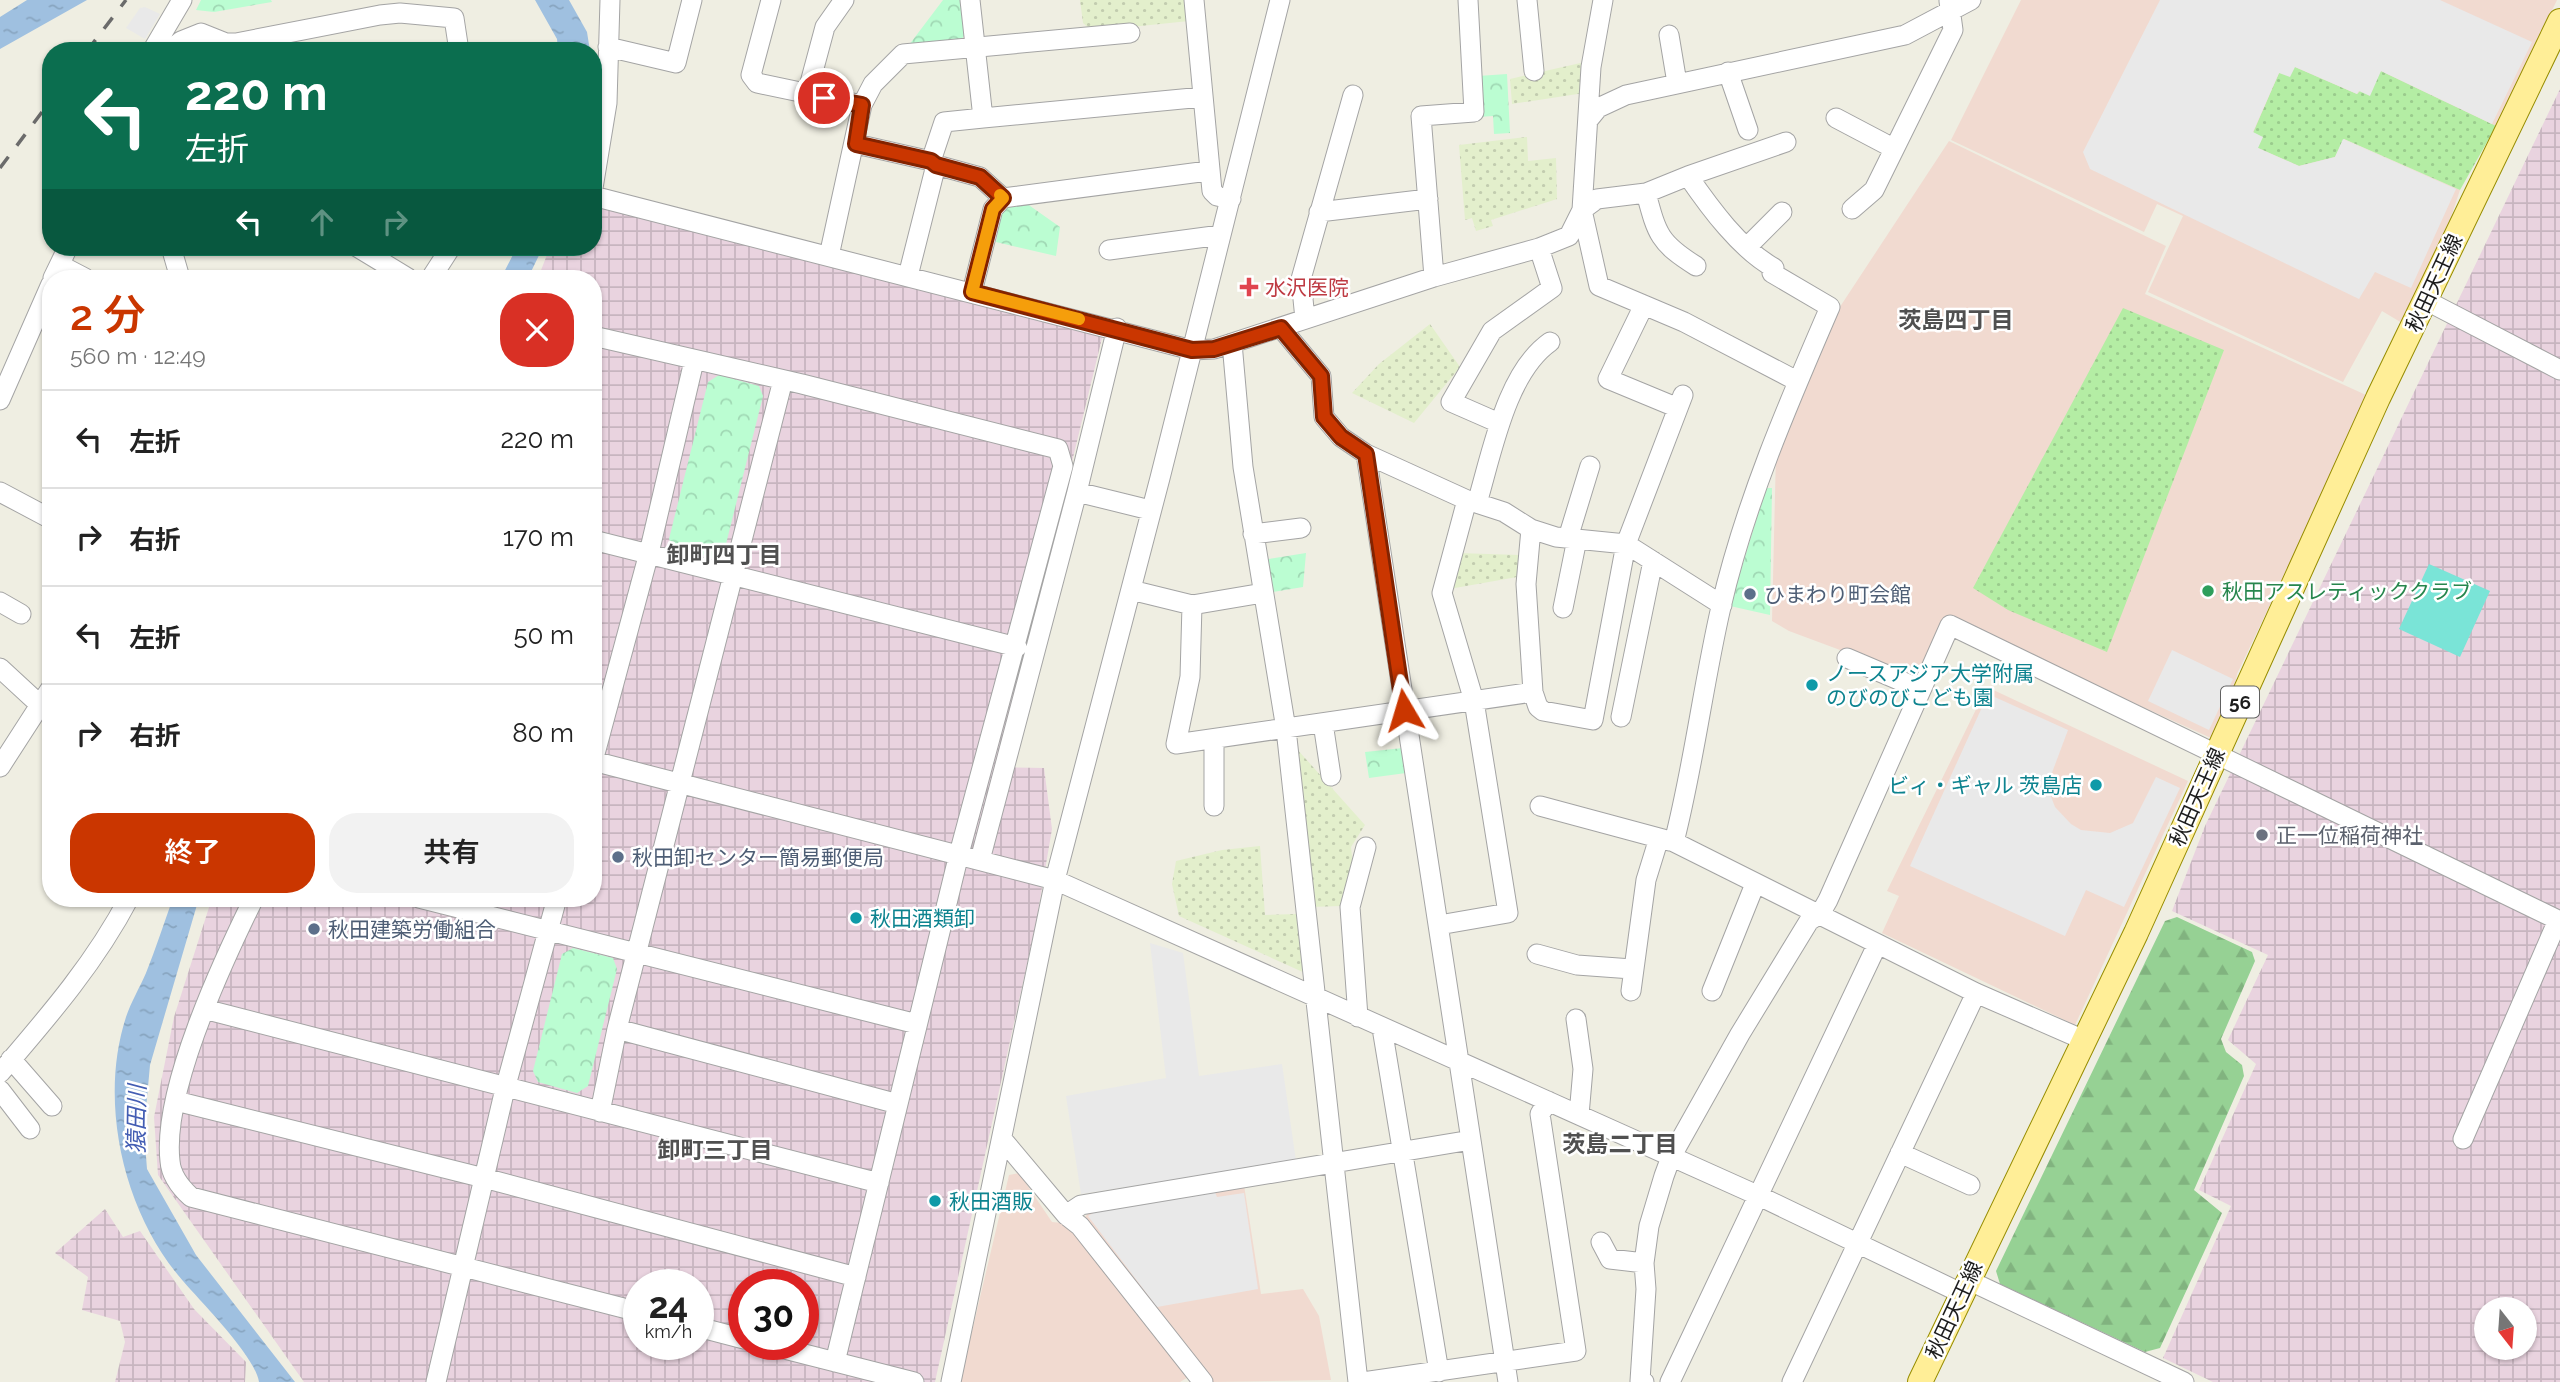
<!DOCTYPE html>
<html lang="ja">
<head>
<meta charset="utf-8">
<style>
  :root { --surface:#fff; --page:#f2f2f2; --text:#222; --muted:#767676; --line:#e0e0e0; --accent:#ca3600 }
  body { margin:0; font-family:Raleway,"Noto Sans JP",sans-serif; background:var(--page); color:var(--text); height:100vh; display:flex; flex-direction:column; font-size:26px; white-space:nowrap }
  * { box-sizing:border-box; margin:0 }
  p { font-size:23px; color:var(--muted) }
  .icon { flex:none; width:38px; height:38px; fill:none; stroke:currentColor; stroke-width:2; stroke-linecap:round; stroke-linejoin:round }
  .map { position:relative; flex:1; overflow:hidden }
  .sheet { position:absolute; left:42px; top:270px; width:560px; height:637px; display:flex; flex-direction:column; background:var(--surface); border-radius:28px; box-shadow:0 2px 5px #0004 }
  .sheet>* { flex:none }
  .guide { position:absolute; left:42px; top:42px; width:560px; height:214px; border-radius:28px; box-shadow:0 2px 5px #0004; background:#0b6e4f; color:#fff; overflow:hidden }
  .needle { width:46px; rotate:163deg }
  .buttons { position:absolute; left:2474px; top:1297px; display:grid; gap:14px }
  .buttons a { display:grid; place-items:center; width:63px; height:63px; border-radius:50%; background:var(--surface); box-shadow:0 2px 5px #0004; font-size:35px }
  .speed { position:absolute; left:623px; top:1269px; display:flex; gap:14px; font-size:35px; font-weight:700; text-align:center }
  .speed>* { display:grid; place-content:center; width:91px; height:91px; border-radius:50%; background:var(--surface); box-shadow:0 2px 5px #0004; line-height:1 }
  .speed small { font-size:18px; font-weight:400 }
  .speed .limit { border:10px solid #d22; background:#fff; color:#111 }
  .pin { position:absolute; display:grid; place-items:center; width:60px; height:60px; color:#fff; margin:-30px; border:4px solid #fff; border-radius:50%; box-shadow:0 2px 7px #0007 }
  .me { position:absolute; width:77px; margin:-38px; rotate:353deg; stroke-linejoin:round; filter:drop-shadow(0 0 5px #0008) }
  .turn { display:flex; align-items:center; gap:24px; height:147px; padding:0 28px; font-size:32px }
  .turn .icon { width:91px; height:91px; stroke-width:2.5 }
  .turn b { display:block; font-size:49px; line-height:60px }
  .lanes { display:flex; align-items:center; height:66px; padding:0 28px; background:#0003; justify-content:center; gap:35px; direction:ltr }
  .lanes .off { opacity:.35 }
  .round { display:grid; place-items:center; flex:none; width:74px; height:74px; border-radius:28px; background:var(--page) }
  .head { display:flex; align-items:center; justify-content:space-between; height:119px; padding:0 28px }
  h1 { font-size:42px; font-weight:600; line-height:52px; color:var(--accent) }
  .cta { display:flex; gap:14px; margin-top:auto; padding:14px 28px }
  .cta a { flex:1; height:80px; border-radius:28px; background:var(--accent); color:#fff; font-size:28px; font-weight:600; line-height:80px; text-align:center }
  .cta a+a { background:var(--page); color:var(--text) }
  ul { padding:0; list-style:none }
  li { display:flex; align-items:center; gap:21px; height:98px; padding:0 28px; border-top:2px solid var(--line) }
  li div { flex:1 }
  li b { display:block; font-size:26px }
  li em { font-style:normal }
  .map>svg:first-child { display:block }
  .commercial { fill:#f1dad0 }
  .industrial { fill:url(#industrial-grid); fill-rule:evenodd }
  .farmland { fill:url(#farmland-dots) }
  .grass { fill:url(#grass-dots) }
  .forest { fill:url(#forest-firs) }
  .park { fill:url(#park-crowns) }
  .pitch { fill:#7ae4d7 }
  .parking { fill:#e9e9e9 }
  .water { fill:url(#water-ripples) }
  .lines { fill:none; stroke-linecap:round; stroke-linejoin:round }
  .minor-casing { stroke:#a4a4a4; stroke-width:21 }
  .major-casing { stroke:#968c00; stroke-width:26 }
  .minor { stroke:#fff; stroke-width:19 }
  .major { stroke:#ffee97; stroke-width:24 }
  .rail { stroke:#6b6b6b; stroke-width:3.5; stroke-dasharray:14 14; stroke-linecap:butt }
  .route-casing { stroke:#832300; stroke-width:18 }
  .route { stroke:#ca3600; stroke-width:12 }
  .slow { stroke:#f59e0b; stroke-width:12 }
  .health-dot { fill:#e0444e; stroke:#fff; stroke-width:2.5 }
  .leisure-dot { fill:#2e9e5b; stroke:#fff; stroke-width:2.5 }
  .service-dot { fill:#5c6f8a; stroke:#fff; stroke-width:2.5 }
  .culture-dot { fill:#0f9aa8; stroke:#fff; stroke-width:2.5 }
  .worship-dot { fill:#6b7280; stroke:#fff; stroke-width:2.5 }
  .labels { text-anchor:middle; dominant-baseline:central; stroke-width:5; stroke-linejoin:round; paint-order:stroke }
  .shield { fill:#fff; stroke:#616161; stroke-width:2 }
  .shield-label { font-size:19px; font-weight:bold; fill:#1d1d1d }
  .street-label { font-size:21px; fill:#1d1d1d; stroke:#fff }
  .health-label { font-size:21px; fill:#be3a42; stroke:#fff; text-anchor:start }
  .leisure-label { font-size:21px; fill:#27864d; stroke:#fff; text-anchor:start }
  .service-label { font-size:21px; fill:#4e5e75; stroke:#fff; text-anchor:start }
  .culture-label { font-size:21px; fill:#0d838f; stroke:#fff; text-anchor:start }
  .worship-label { font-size:21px; fill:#5b616d; stroke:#fff; text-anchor:start }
  .neighbourhood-label { font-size:23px; font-weight:bold; fill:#505050; stroke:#fff }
  .water-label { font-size:23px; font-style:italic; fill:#435db3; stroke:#fff }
</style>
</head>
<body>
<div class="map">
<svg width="2560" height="1382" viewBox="0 0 2560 1382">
  <defs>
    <pattern id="industrial-grid" width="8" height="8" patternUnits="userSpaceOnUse" patternTransform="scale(1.75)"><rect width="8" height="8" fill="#e9d3df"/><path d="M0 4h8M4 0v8" fill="none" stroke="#c7b5bf"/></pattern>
    <pattern id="farmland-dots" width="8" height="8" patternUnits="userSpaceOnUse" patternTransform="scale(1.75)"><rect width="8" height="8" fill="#e3efcc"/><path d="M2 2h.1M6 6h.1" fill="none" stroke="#c2ccaf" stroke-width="1.8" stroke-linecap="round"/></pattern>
    <pattern id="grass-dots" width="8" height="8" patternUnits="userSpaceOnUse" patternTransform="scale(1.75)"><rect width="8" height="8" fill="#b4eda4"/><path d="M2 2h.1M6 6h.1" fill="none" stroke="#9acb8d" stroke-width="1.8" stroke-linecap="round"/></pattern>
    <pattern id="forest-firs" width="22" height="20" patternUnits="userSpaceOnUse" patternTransform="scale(1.75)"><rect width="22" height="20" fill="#96d194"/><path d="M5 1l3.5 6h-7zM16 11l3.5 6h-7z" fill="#81b37f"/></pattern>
    <pattern id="park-crowns" width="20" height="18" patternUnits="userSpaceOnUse" patternTransform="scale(1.75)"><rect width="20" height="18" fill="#bbfdd2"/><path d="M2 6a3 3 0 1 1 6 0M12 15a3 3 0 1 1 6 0" fill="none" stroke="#a0d8b4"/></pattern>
    <pattern id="water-ripples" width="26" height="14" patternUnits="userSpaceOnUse" patternTransform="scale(1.75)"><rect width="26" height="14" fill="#9fc0e0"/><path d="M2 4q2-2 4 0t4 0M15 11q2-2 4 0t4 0" fill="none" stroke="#88a5c0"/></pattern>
  </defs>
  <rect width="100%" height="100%" fill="#efeee2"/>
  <path class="commercial" d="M2021 0H2557L2496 126 2343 139 2460 190 2438 256 2402 323 2382 311 2343 382 2148 292 2183 216 2157 204 2144 232 1951 140Z
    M1949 141 2166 246 2145 294 2366 395 2335 469 2237 674 2235 687 2211 738 1947 618 1918 679 1789 631 1772 621 1776 453 1832 319Z
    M1987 687 2188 781 2075 1025 1882 933 1899 896 1887 891Z
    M1019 1173 1052 1222 1071 1224 1190 1376 1180 1382H960L1009 1175Z
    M1244 1185 1261 1294 1303 1289 1319 1316 1331 1380 1211 1382 1085 1217 1090 1211Z"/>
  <path class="industrial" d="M2560 89V1382H2213L2163 1358 2231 1206 2199 1190 2256 1064 2228 1040 2268 955 2172 911 2205 826ZM2487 1309H2525V1348H2487Z
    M593 205 1103 334 998 767 1044 768 1052 829 1036 923 935 1382H304L158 1175 154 1117 174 1017 212 898H593V278H538L550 247H593ZM639 1284H698V1344H639ZM744 1284H803V1344H744Z
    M105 1209 123 1237 140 1231 194 1309 246 1362 245 1382H115L125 1342 120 1321 82 1310 88 1277 55 1253Z"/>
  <path class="farmland" d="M1080 0H1187L1189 21 1092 31 1083 23Z
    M1585 62 1584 93 1512 104 1510 79Z
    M1527 137 1528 161 1556 158 1557 199 1491 220 1493 226 1476 231 1472 218 1465 220 1459 145Z
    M1430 324 1460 367 1414 423 1352 393 1379 364Z
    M1457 553 1520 555 1522 566 1517 577 1455 588 1447 594Z
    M1296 748 1365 825 1351 847 1353 867 1342 906 1309 907Z
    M1260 846 1265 915 1299 914 1305 973 1179 916 1172 884 1176 861 1222 850Z"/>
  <path class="grass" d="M2295 67 2357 94 2381 71 2496 126 2460 190 2344 139 2335 157 2299 166 2258 148 2253 133 2279 73Z
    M2123 308 2224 350 2107 652 2008 610 1973 588Z"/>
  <path class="forest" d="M2177 917 2252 952 2255 961 2221 1039 2226 1052 2242 1065 2244 1076 2194 1190 2222 1213 2160 1348 2145 1352 2000 1284 1996 1271 2165 921Z"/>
  <path class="park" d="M201 0H271L272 2 214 12 196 10Z
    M943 0H963L966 33 961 40 909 45Z
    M1507 74 1510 133 1494 134 1493 116 1479 117 1478 76Z
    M1023 201 1060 227 1056 256 996 242 1003 207Z
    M719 375 759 386 763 396 724 552 714 558 674 548 669 539 708 382Z
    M1766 488H1772L1770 615 1730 606Z
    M1306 553 1303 587 1267 593 1262 560Z
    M1403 748 1406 773 1369 778 1365 752Z
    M573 948 613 958 617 969 588 1086 577 1093 538 1082 533 1071 562 954Z"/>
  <path class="pitch" d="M2429 564 2490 591 2460 657 2399 629Z"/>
  <path class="parking" d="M2160 0H2440L2532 42 2492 124 2381 71 2370 96 2359 91 2357 94 2295 67 2290 77 2279 73 2253 132 2263 137 2258 148 2299 166 2335 157 2343 139 2456 189 2411 288 2375 272 2359 299 2090 169 2083 152Z
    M145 7 160 14 145 39 126 28 140 8Z
    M2172 650 2233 679 2209 730 2148 701Z
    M1988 694 2068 730 2047 786 2055 807 2071 824 2081 830 2110 833 2133 823 2156 777 2180 788 2124 907 2086 890 2065 936 1910 866Z
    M1150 943 1183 953 1199 1076 1282 1064 1296 1161 1081 1194 1066 1096 1166 1078Z
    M1215 1192 1217 1197 1244 1193 1258 1289 1157 1307 1088 1216 1095 1212Z"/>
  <path class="water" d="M27 0H87L0 49V17Z
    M535 0H569L587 32 590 51H558L557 39Z
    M517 247H543L528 278H501Z
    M173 898H199L150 1065 144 1131 147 1169 196 1255 295 1382H259C255 1356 202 1303 183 1281 124 1214 98 1103 126 1017 131 1002 140 987 146 973 156 948 164 923 173 898Z"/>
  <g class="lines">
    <defs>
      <path id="minor" d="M771 0 751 75 757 83 862 105
        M970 0 983 118 1203 97
        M1194 0 1212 191 1217 196 1231 199
        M1527 0 1534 71
        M1669 35 1677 83
        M608 47 676 63 692 0
        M152 51 182 0
        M169 51 181 41 201 33 226 43H236L380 15 400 13 454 18 459 51
        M1728 72 1748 130
        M807 94 825 27 844 0
        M1836 118 1893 148
        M1589 119 1598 108 1626 95 1905 35 1971 0
        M856 144 931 161 936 165 980 177 1003 198
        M931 161 944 122 983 118
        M1688 176 1786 142
        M593 188 607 103 610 0
        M1646 193C1657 234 1659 243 1696 266
        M593 196 1192 350 1214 349 1434 277 1539 248 1569 236 1582 210 1591 67 1603 0
        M1852 209 1874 190 1953 30 1949 1
        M1319 212 1428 199
        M1748 246 1782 212
        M171 247 180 278
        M357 247 408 278
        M1109 250 1221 235
        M829 256 862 105 873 84 903 54 1130 33
        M60 265 85 278
        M908 276 936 165
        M1434 277 1421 116 1474 112 1468 0
        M53 278 68 247
        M431 278 451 247
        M972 292 993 209 1003 198 1208 171
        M2427 301 2560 370
        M1644 305 1608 379 1678 408
        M1305 319 1301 279 1353 95
        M1281 328 1321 376 1324 417 1341 437 1366 454 1467 500 1504 512 1531 529 1556 537 1626 544 1722 605
        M593 336 802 384 1058 449 1063 466 959 854 835 1362
        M1232 343 1243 467 1286 729 1358 1382
        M1797 381 1684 322 1599 286 1582 210 1597 199 1646 193 1688 176C1710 208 1740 249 1774 268L1772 273 1830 307C1788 404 1745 503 1721 607 1703 685 1694 764 1674 842L1976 993 2084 1040
        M0 400 51 284
        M1499 423 1451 402 1492 331 1552 288 1539 248
        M1366 454 1508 1382
        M0 492 51 519
        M1077 492 1150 510
        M1477 503C1492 453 1506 373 1550 342
        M1253 534 1301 528
        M1568 538 1590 466
        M593 540 1017 647
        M1131 590 1192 605 1190 677 1176 744 1533 692 1526 584 1531 529
        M0 602 21 614
        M1192 605 1263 593
        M1563 608 1577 539
        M1847 658 1920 689
        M0 668 39 704
        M1533 692 1538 707 1543 711 1593 720 1626 544 1683 395
        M1621 717 1653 561
        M1323 723 1331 776
        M1214 739V806
        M593 761 1055 880 1757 1195 1961 1293
        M593 761 649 553 694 361
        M0 767 51 688
        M1540 806 1670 841
        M980 860 1077 492 1117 328
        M254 898C223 961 162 1090 170 1161 171 1175 180 1187 191 1197L639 1312
        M419 898 917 1024
        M1439 925 1508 913 1474 701 1442 593 1467 500
        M1537 954 1577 965 1632 969
        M1631 991 1646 880 1659 838
        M1712 991 1755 884
        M204 1009 879 1183
        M1358 1017 1350 907 1366 847
        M1576 1019 1583 1069 1579 1115
        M1382 1028 1439 1372
        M617 1029 898 1104
        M11 1059 52 1106
        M0 1073C48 1017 95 963 129 898
        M0 1090 30 1129
        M176 1101 484 1178 856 1277
        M600 1112 617 1029 783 380
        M2463 1139 2558 920
        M1003 1140 1066 1215 1080 1226 1203 1382
        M1900 1153 1970 1185
        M1066 1215 1081 1205 1471 1140
        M1601 1242 1610 1259 1644 1263
        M1968 1280 2184 1382
        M698 1327 744 1339
        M765 1344 914 1382
        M436 1382 505 1089 557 898
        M951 1382 1055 880 1160 478 1280 0
        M1363 1382 1576 1351 1540 1114 1548 1101
        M1644 1382 1640 1381 1646 1289 1644 1263 1649 1226 1664 1176 1671 1157 1740 1034 1809 921 1820 914 1828 900 1950 625 2560 921
        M1670 1382 1877 945
        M1792 1382 1976 993"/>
      <path id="major" d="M1920 1382 2136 933 2378 398 2560 21"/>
    </defs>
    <use href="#minor" class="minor-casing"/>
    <use href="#major" class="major-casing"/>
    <use href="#minor" class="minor"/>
    <use href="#major" class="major"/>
    <path class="rail" d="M87 51 126 0
      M0 168 51 100"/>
  </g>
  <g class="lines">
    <defs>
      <path id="route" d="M824 98 862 105 856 144 931 161 936 165 980 177 1003 198 993 209 972 292 1192 350 1214 349 1281 328 1321 376 1324 417 1341 437 1366 454 1404 710"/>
    </defs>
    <use href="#route" class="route-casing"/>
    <use href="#route" class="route"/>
    <path class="slow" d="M1000 195 1003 198 993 209 972 292 1079 319"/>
  </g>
  <path class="health-dot" d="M1245.5 276.5h7v7h7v7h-7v7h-7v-7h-7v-7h7z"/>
  <circle class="leisure-dot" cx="2208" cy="591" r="7"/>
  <g class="service-dot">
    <circle cx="1750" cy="594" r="7"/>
    <circle cx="618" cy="857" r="7"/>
    <circle cx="314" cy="929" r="7"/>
  </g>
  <g class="culture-dot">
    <circle cx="1812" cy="685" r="7"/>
    <circle cx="2096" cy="785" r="7"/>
    <circle cx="856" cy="918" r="7"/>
    <circle cx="935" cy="1201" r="7"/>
  </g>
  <circle class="worship-dot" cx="2262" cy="835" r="7"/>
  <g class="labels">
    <rect class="shield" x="2221" y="686.5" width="38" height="31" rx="5"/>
    <g class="shield-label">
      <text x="2240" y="702">56</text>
    </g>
    <g class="street-label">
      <text transform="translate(2434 283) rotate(-65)">秋田天王線</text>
      <text transform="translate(2197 797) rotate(-66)">秋田天王線</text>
      <text transform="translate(1954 1310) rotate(-65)">秋田天王線</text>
    </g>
    <g class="health-label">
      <text x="1265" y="287">水沢医院</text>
    </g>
    <g class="leisure-label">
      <text x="2222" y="591">秋田アスレティッククラブ</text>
    </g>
    <g class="service-label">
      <text x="1764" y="594">ひまわり町会館</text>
      <text x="632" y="857">秋田卸センター簡易郵便局</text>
      <text x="328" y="929">秋田建築労働組合</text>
    </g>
    <g class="culture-label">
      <text x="1826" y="673">ノースアジア大学附属<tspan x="1826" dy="24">のびのびこども園</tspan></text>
      <text x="2082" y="785" text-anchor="end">ビィ・ギャル 茨島店</text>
      <text x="870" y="918">秋田酒類卸</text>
      <text x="949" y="1201">秋田酒販</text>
    </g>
    <g class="worship-label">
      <text x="2276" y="835">正一位稲荷神社</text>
    </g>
    <g class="neighbourhood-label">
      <text x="1956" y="319">茨島四丁目</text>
      <text x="724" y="554">卸町四丁目</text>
      <text x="1620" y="1143">茨島二丁目</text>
      <text x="715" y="1149">卸町三丁目</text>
    </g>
    <g class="water-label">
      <text transform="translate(136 1119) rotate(-89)">猿田川</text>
    </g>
  </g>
</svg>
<div class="buttons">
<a><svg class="needle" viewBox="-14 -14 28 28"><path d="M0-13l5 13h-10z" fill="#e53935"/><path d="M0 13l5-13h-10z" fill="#767676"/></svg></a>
</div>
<div class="speed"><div>24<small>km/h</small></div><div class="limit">30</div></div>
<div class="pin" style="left:824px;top:98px;background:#d93025"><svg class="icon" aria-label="arrive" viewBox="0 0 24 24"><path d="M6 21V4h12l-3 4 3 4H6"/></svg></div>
<svg class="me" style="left:1404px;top:710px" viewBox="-20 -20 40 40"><path d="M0-17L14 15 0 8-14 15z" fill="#ca3600" stroke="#fff" stroke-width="4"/></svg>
<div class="guide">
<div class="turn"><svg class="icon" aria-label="left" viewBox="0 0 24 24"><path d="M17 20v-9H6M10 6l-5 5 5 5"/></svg><div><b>220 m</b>左折</div></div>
<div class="lanes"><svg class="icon" aria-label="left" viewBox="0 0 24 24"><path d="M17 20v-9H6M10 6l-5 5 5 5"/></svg><svg class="icon off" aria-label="ahead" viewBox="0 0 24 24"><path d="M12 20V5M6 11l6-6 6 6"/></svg><svg class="icon off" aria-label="right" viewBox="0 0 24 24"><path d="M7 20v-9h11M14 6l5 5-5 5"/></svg></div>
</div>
<section class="sheet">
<div class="head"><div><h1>2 分</h1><p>560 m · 12:49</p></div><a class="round" style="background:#d93025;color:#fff"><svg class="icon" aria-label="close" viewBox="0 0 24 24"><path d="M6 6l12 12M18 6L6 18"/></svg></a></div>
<ul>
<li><svg class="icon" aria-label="left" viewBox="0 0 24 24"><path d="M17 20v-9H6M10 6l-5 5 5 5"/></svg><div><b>左折</b></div><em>220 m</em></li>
<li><svg class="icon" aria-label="right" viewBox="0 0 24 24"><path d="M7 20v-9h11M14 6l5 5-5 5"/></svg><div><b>右折</b></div><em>170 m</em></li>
<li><svg class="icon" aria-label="left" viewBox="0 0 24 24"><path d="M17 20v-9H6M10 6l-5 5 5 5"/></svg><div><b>左折</b></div><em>50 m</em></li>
<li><svg class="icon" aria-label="right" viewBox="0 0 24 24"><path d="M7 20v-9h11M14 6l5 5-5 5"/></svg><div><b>右折</b></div><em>80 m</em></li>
</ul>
<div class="cta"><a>終了</a><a>共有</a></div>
</section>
</div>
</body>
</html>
